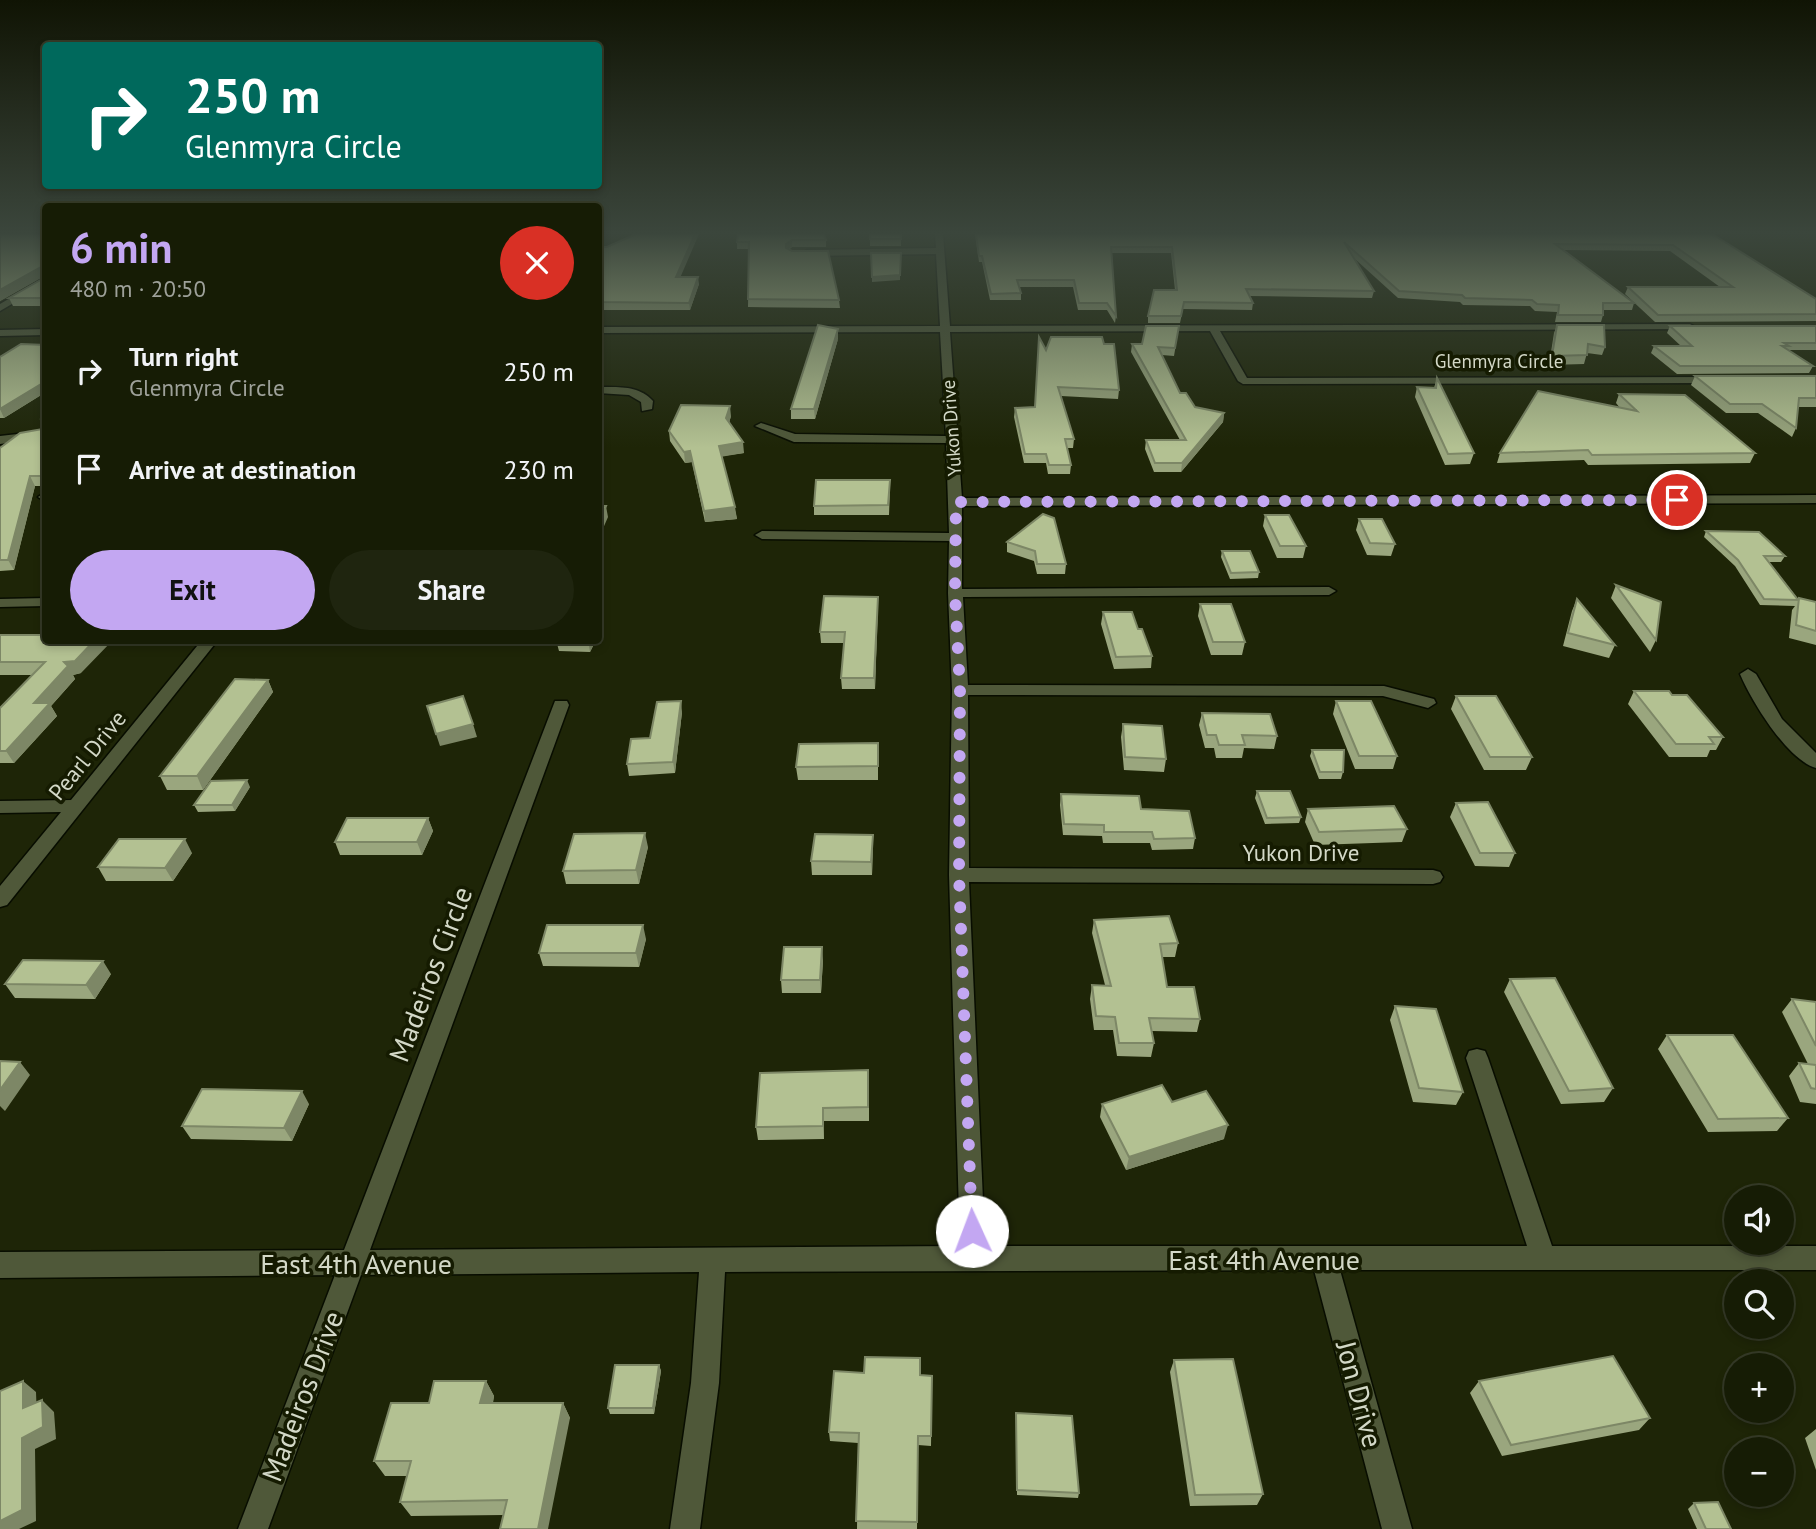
<!DOCTYPE html>
<html lang="en">
<head>
<meta charset="utf-8">
<style>
  :root { --surface:#161c05; --page:#1f250f; --text:#f1f3f6; --muted:#9ea19a; --line:#353a27; --accent:#c3a7f2 }
  body { margin:0; font-family:"PT Sans",sans-serif; background:var(--page); color:var(--text); height:100vh; display:flex; flex-direction:column; font-size:26px; white-space:nowrap }
  * { box-sizing:border-box; margin:0 }
  p { font-size:23px; color:var(--muted) }
  .icon { flex:none; width:38px; height:38px; fill:none; stroke:currentColor; stroke-width:2; stroke-linecap:round; stroke-linejoin:round }
  .map { position:relative; flex:1; overflow:hidden }
  .sheet { position:absolute; left:42px; top:203px; width:560px; height:441px; display:flex; flex-direction:column; background:var(--surface); border-radius:7px; box-shadow:0 4px 10px #0003,0 0 0 2px var(--line) }
  .sheet>* { flex:none }
  .top-card { position:absolute; left:42px; top:42px; width:560px; height:147px; border-radius:7px; box-shadow:0 4px 10px #0003,0 0 0 2px var(--line); background:#00695c; color:#fff; overflow:hidden }
  .tools { position:absolute; left:1724px; top:1185px; display:grid; gap:14px }
  .tools a { display:grid; place-items:center; width:70px; height:70px; border-radius:50%; background:var(--surface); box-shadow:0 4px 10px #0003,0 0 0 2px var(--line); font-size:35px }
  .pin { position:absolute; display:grid; place-items:center; width:60px; height:60px; color:#fff; margin:-30px; border:4px solid #fff; border-radius:50%; box-shadow:0 2px 7px #0007 }
  .me { position:absolute; width:77px; margin:-38px; rotate:358deg; stroke-linejoin:round; filter:drop-shadow(0 0 5px #0008) }
  .turn { display:flex; align-items:center; gap:24px; height:147px; padding:0 28px; font-size:32px }
  .turn .icon { width:91px; height:91px; stroke-width:2.5 }
  .turn b { display:block; font-size:49px; line-height:60px }
  .round { display:grid; place-items:center; flex:none; width:74px; height:74px; border-radius:37px; background:var(--page) }
  .overview { display:flex; align-items:center; justify-content:space-between; height:119px; padding:0 28px }
  h1 { font-size:42px; font-weight:700; line-height:52px; color:var(--accent) }
  .button { display:flex; gap:14px; margin-top:auto; padding:14px 28px }
  .button a { flex:1; height:80px; border-radius:42px; background:var(--accent); color:#111; font-size:28px; font-weight:700; line-height:80px; text-align:center }
  .button a+a { background:var(--page); color:var(--text) }
  ul { padding:0; list-style:none }
  li { display:flex; align-items:center; gap:21px; height:98px; padding:0 28px }
  li div { flex:1 }
  li b { display:block; font-size:26px }
  li em { font-style:normal }
  .map>svg:first-child { display:block }
  .lines { fill:none; stroke-linecap:round; stroke-linejoin:round }
  .minor-casing { stroke:#080d00; stroke-width:3 }
  .minor { fill:#4f5839; fill-rule:evenodd }
  .wall { fill:#9aa67e }
  .shaded-wall { fill:#7d8766 }
  .building { fill:#b3c192; stroke:#7d8766; stroke-width:2 }
  .route { stroke:#c3a7f2; stroke-width:12; stroke-dasharray:0 21.6 }
  .labels { text-anchor:middle; dominant-baseline:central; stroke-width:7; stroke-linejoin:round; paint-order:stroke }
  .far-street-label { font-size:19px; fill:#d3d8c7; stroke:#151b01 }
  .street-label { font-size:23px; fill:#d3d8c7; stroke:#151b01 }
  .near-street-label { font-size:28px; fill:#d3d8c7; stroke:#151b01 }
</style>
</head>
<body>
<div class="map">
<svg width="1816" height="1529" viewBox="0 0 1816 1529">
  <rect width="100%" height="100%" fill="#1e2507"/>
  <g class="lines">
    <defs>
      <path id="minor" d="M935 234H943L950 326 1690 324 1695 327 1694 329 1220 331 1247 378 1715 377 1720 380 1715 383 1243 384 1238 381 1210 331 950 332 962 498 1816 495V503L962 506V589L1329 587 1336 591 1329 595 963 597 968 685 1384 686 1434 699 1436 703 1428 708 1383 696 968 695 969 868 1433 870 1440 872 1443 877 1440 882 1433 884 969 882 985 1246H1527L1466 1058 1469 1051 1477 1049 1485 1051 1488 1058 1552 1246H1816V1270H1340L1412 1529H1382L1314 1270 725 1272 719 1383 700 1529H670L691 1383 699 1272 361 1275 268 1529H238L335 1275 0 1278V1252L344 1250 555 701H567L569 705 370 1250 960 1246 949 875 952 690 948 593 949 541 762 539 755 535 762 531 949 533 946 443 794 442 755 426 761 423 795 434 946 436 940 332 598 333V327L940 326 936 254 807 256 803 253 807 250 936 248Z
        M46 277V284L0 311V304Z
        M46 329V335L0 336V330Z
        M598 387C618 387 639 385 653 401L652 409 642 411 641 402 629 395 598 393Z
        M35 432 41 436 39 439 0 444V436Z
        M44 493 46 494V502L38 497Z
        M46 598V606L0 607V599Z
        M202 640H218L7 905 0 907V886L61 812 0 813V801L71 800Z
        M1748 669 1756 674 1782 719 1816 753V768C1787 760 1751 700 1740 674Z"/>
    </defs>
    <use href="#minor" class="minor-casing"/>
    <use href="#minor" class="minor"/>
  </g>
  <path class="wall" d="M0 234H46V306H13L9 298 44 278V276L0 301Z
    M870 234H901V246H870Z
    M975 234H1712L1816 299V321L1655 322 1625 294 1628 287H1720L1670 251 1564 250 1634 303 1632 310H1603V315L1601 322H1555L1557 312 1535 311 1530 306 1463 305 1460 302 1398 298 1355 259 1374 291 1372 298 1249 296 1253 303 1252 310 1183 309 1180 323H1148V316L1175 290 1171 253H1112L1116 316 1115 323 1107 310H1078L1073 287H1019L1021 293V300H990L982 262H979Z
    M826 240V247H792L789 250 839 300 840 308 748 307 749 249H737V242Z
    M598 247H607L699 284 690 310H598Z
    M1557 325 1605 347 1602 355 1587 353 1584 364 1549 365 1554 333Z
    M1179 326 1174 356 1162 355 1180 393 1195 407 1224 413 1223 422 1181 472H1154L1145 449 1146 440H1180L1131 352 1132 344H1142Z
    M1670 326H1816V350H1788L1813 366 1809 373 1677 374 1651 353 1654 346H1681L1667 333Z
    M838 339 815 419H791V409Z
    M46 345V392L4 418H0V357Z
    M1046 350 1119 390 1118 399 1061 396 1074 439 1073 448H1067L1071 465 1070 474H1048L1046 463H1024L1014 417 1015 408 1035 407Z
    M1695 376H1816V407H1798L1796 428 1792 437 1758 413H1726L1691 385Z
    M1437 378 1474 453 1470 464 1445 465 1415 397 1417 387 1434 388Z
    M1619 394 1755 453 1750 463 1588 465 1584 460 1497 463 1500 453 1620 408 1616 403Z
    M46 415V486H35L14 570 0 571V448L43 429 44 425 41 419Z
    M731 416 729 423 744 453 722 456 737 519 705 522 692 462 685 463 670 441 669 431Z
    M890 490 889 515H814V506Z
    M1265 515 1306 546 1303 558H1277L1263 526Z
    M1054 518 1066 564 1065 574H1037L1034 561 1007 552V542Z
    M1359 519 1395 544 1391 556 1367 555 1356 530Z
    M1706 531 1785 556 1781 562H1769L1798 599 1816 602V645L1789 638 1792 610 1795 606 1760 605 1735 566 1704 537Z
    M1222 551 1259 572 1258 578 1230 579 1221 557Z
    M1616 585 1656 640 1650 652 1611 598Z
    M878 597 875 689H842L841 678 844 643H821L820 632Z
    M1577 599 1615 645 1609 658 1563 646 1572 611Z
    M1200 604 1245 642 1242 655H1211L1198 616Z
    M1103 612 1138 629 1152 656 1151 668 1114 669 1101 624Z
    M0 635 81 673 73 675 75 679 51 706 57 716 14 763H0V708L33 675H0Z
    M556 640H596L590 652 559 651Z
    M268 680 273 692 203 790H167L160 776Z
    M1634 691 1672 695 1723 737 1716 750H1710L1707 757H1669L1628 704Z
    M1456 696 1532 757 1526 770H1484L1451 709Z
    M1336 701 1397 756 1393 769H1355L1333 714Z
    M682 712 675 773 629 776 627 764 650 738Z
    M1202 713 1277 736 1274 749 1244 748 1242 758H1216L1214 748H1205L1199 725Z
    M1123 724 1166 759 1164 772 1124 770 1121 737Z
    M878 743V780H798L796 767Z
    M1312 750 1343 772 1341 779H1319L1310 756Z
    M250 787 235 811 198 812 194 805Z
    M1257 791 1301 817 1299 823 1265 824 1255 798Z
    M1061 794 1141 809 1195 838 1193 849 1152 850 1150 843H1103L1102 836 1063 835 1060 805Z
    M1456 803 1515 853 1509 867 1475 866 1450 817Z
    M1308 809 1407 829 1402 842 1315 845 1305 822Z
    M428 818 433 831 422 855H340L335 842Z
    M873 835 872 875H812L811 861Z
    M648 847 639 884H566L563 871Z
    M192 853 173 881H106L98 867Z
    M1094 920 1178 943 1175 957H1162L1167 987 1200 1019 1197 1032 1152 1031 1154 1043 1151 1057 1117 1056 1113 1030H1094L1090 999 1092 985H1105L1092 933Z
    M646 939 639 967 543 966 539 953Z
    M823 960 821 993H782L781 980Z
    M111 974 95 999 15 998 5 984Z
    M1510 979 1613 1088 1604 1102 1561 1104 1504 992Z
    M1792 999 1816 1002V1104L1800 1102 1789 1076 1799 1063 1808 1064 1782 1012Z
    M1395 1006 1463 1092 1456 1105 1413 1102 1390 1020Z
    M1667 1035 1788 1118 1777 1131 1708 1132 1658 1049Z
    M869 1084V1121H824V1139L758 1140 756 1127Z
    M1172 1102 1224 1139 1126 1170 1100 1117 1102 1104Z
    M309 1104 292 1141 191 1139 182 1126Z
    M1174 1360 1263 1494 1257 1505 1190 1506 1170 1372Z
    M659 1365 661 1371 654 1414H610L608 1408Z
    M920 1375 932 1376 931 1446 918 1445 917 1529H857L858 1443 830 1441 829 1432Z
    M486 1381 494 1396 493 1403H563L570 1418 504 1515 411 1516 400 1502 407 1476H385L374 1461 429 1403Z
    M1479 1381 1650 1418 1639 1430 1502 1456 1470 1393Z
    M1016 1413 1079 1493 1078 1498 1017 1495Z
    M1816 1429V1470L1805 1438Z
    M1694 1503 1731 1529H1697L1688 1509Z"/>
  <path class="shaded-wall" d="M695 234H699L677 285 676 277Z
    M792 240V247L786 251V244Z
    M43 266 46 275 0 301V290Z
    M900 275V280L872 282V277Z
    M698 277 699 284 690 310 689 303Z
    M838 329V339L815 419 814 409Z
    M46 381V392L4 418 0 409Z
    M730 406 731 416 727 429 726 418Z
    M1224 413 1223 422 1181 472 1182 463Z
    M743 442 744 453 720 457 719 446Z
    M690 451 692 462 685 463 684 452Z
    M30 476 35 486 14 570 8 560Z
    M606 506 608 517 598 540V524Z
    M735 507 737 519 705 522 704 511Z
    M878 597V608L875 689 874 678Z
    M601 613 604 626 598 636V619Z
    M95 640H113L81 673 73 675 75 679 51 706 57 716 14 763 6 751 34 703 64 662Z
    M588 640H596L590 652Z
    M268 680 273 692 203 790 197 776Z
    M681 701 682 712 675 773 673 762Z
    M473 724 477 737 440 746 436 734Z
    M247 780 250 787 235 811 232 805Z
    M428 818 433 831 422 855 417 842Z
    M645 833 648 847 639 884 636 870Z
    M873 835V848L872 875 871 862Z
    M185 839 192 853 173 881 165 868Z
    M643 925 646 939 639 967 636 953Z
    M822 947 823 960 821 993 820 980Z
    M103 961 111 974 95 999 86 985Z
    M20 1062 30 1075 5 1111 0 1106V1090Z
    M302 1091 309 1104 292 1141 284 1128Z
    M823 1108 824 1121V1139L823 1126Z
    M1228 1125 1224 1139 1126 1170 1129 1157Z
    M659 1365 661 1371 654 1414 653 1408Z
    M23 1381 36 1392 37 1420 23 1408Z
    M486 1381 494 1396 489 1419 480 1403Z
    M42 1400 54 1412 56 1439 35 1449 36 1521 19 1529H0V1521L22 1438Z
    M563 1403 570 1418 548 1529H538Z"/>
  <path class="building" d="M0 234H46V298H9L44 278 43 266 0 290Z
    M636 234H695L676 277H698L689 303 598 302V247H607Z
    M738 234H824L826 240H792L786 244V248L792 251H828L839 300 748 299 749 242H737Z
    M870 234H901V239H870Z
    M976 234H1712L1816 299V314L1658 315 1628 287H1733L1673 245 1555 244 1634 303H1603V315H1558L1559 305 1537 304 1532 300 1465 298 1462 295 1399 291 1344 242 1374 291 1246 289 1253 303 1184 302 1181 316H1148L1154 290H1177L1172 247H1111L1116 316 1107 303H1079L1074 280H1017L1021 293 991 294 982 256H979Z
    M871 253H901L900 275 872 277Z
    M818 325 838 329 814 409H791Z
    M1557 325H1604L1605 347 1588 344 1587 355 1552 356Z
    M1146 326H1179L1175 348 1158 347 1180 393H1186L1195 407 1224 413 1182 463H1155L1146 440H1186L1132 344H1142Z
    M1670 326H1816V343H1784L1789 346H1782L1813 366H1680L1654 346H1692Z
    M1039 337 1046 350 1051 337H1102L1104 344H1114L1119 390 1058 387 1074 439H1065L1071 465H1049L1046 454H1025L1015 408 1035 407Z
    M21 344 46 345V381L0 409V357Z
    M1695 376H1816V398H1799L1796 428 1762 404H1730Z
    M1437 378 1474 453 1448 454 1417 387 1436 388Z
    M1538 391 1637 411 1619 394 1685 395 1755 453 1592 455 1588 450 1500 453Z
    M681 405 730 406 726 418 743 442 719 446 735 507 704 511 690 451 684 452 669 431Z
    M46 415V476H30L8 560H0V448L20 433 43 429 44 422 41 419Z
    M816 480H890L888 505 814 506Z
    M598 498H602L599 506H606L598 524Z
    M1043 514 1054 518 1066 564H1037L1035 551 1007 542Z
    M1265 515H1289L1306 546H1280Z
    M1359 519H1382L1395 544 1370 543Z
    M1706 531 1759 532 1785 556H1764L1798 600 1764 599 1738 560Z
    M1222 551H1250L1259 572 1231 573Z
    M1616 585 1661 602 1656 640Z
    M824 596 878 597 874 678H841L845 632H820Z
    M1799 598 1816 602V631L1796 625Z
    M1577 599 1615 645 1568 633Z
    M1200 604H1231L1245 642H1213Z
    M1103 612H1132L1138 629H1142L1152 656 1116 657Z
    M46 632V640H95L75 661 64 662 68 666 34 703H50L6 751H0V708L45 662H0V635H42Z
    M235 679 268 680 197 776H160Z
    M1634 691H1669L1672 695H1687L1723 737H1709L1714 744H1676Z
    M463 696 473 724 436 734 427 706Z
    M1456 696H1496L1532 757H1490Z
    M681 701 673 762 627 764 631 739 650 738 657 702Z
    M1336 701H1371L1397 756H1359Z
    M1202 713 1270 714 1277 736 1242 735 1245 745H1219L1216 735H1207Z
    M1123 724 1162 726 1166 759 1125 757Z
    M878 743V766L796 767 799 744Z
    M1312 750H1344L1343 772H1320Z
    M247 780 232 805H194L211 781Z
    M1257 791H1290L1301 817 1267 818Z
    M1061 794 1139 796 1141 809 1189 811 1195 838 1154 839 1152 832H1104V825L1064 824Z
    M1488 802 1515 853H1480L1456 803Z
    M1394 806 1407 829 1319 832 1308 809Z
    M347 818H428L417 842H335Z
    M645 833 636 870 563 871 574 834Z
    M815 834 873 835 871 862 811 861Z
    M119 839H185L165 868 98 867Z
    M1169 916 1178 943 1160 944 1167 987H1194L1200 1019 1149 1018 1154 1043H1119L1115 1017 1096 1016 1092 985 1111 986 1094 920Z
    M547 925H643L636 953H539Z
    M784 947H822L820 980H781Z
    M23 960 103 961 86 985 5 984Z
    M1555 978 1613 1088 1569 1091 1510 979Z
    M1792 999 1816 1002V1046Z
    M1395 1006 1436 1009 1463 1092 1419 1088Z
    M1667 1035H1733L1788 1118 1718 1119Z
    M0 1061 20 1062 0 1090Z
    M1799 1063 1816 1065V1089L1811 1088Z
    M868 1070V1107L823 1108V1126L756 1127 760 1073Z
    M1162 1085 1172 1102 1206 1091 1228 1125 1129 1157 1102 1104Z
    M202 1089 302 1091 284 1128 182 1126Z
    M1613 1356 1650 1418 1511 1445 1479 1381Z
    M865 1357 920 1358V1375L932 1376 931 1436H918L917 1522 856 1521 859 1433 829 1432 834 1371 864 1373Z
    M1233 1359 1263 1494 1195 1495 1174 1360Z
    M615 1365H659L653 1408H608Z
    M23 1381V1408L42 1400 43 1427 22 1438V1510L0 1521V1391Z
    M434 1381H486L480 1403H563L538 1529H500L507 1500 400 1502 411 1461H374L391 1403H429Z
    M1016 1413 1072 1416 1079 1493 1017 1490Z
    M1718 1502 1731 1529H1706L1694 1503Z"/>
  <linearGradient id="sky" x2="0" y2="1"><stop stop-color="#101404"/><stop offset="0.52" stop-color="#3b463c"/><stop offset="1" stop-color="#3b463c" stop-opacity="0"/></linearGradient>
  <rect width="1816" height="448" fill="url(#sky)"/>
  <g class="lines">
    <path class="route" d="M972 1231 959 875 960 690 955 593 956 502 1677 500"/>
  </g>
  <g class="labels">
    <g class="far-street-label">
      <text x="1499" y="361">Glenmyra Circle</text>
      <text transform="translate(951 428) rotate(-94)">Yukon Drive</text>
    </g>
    <g class="street-label">
      <text transform="translate(87 755) rotate(-51)">Pearl Drive</text>
      <text x="1301" y="852">Yukon Drive</text>
    </g>
    <g class="near-street-label">
      <text transform="translate(430 974) rotate(-69)">Madeiros Circle</text>
      <text x="1264" y="1259">East 4th Avenue</text>
      <text x="356" y="1263">East 4th Avenue</text>
      <text transform="translate(1360 1394) rotate(75)">Jon Drive</text>
      <text transform="translate(302 1396) rotate(-69)">Madeiros Drive</text>
    </g>
  </g>
</svg>
<div class="tools">
<a><svg class="icon" aria-label="sound" viewBox="0 0 24 24"><path d="M4 9h4l5-4v14l-5-4H4zM17 9q2 3 0 6"/></svg></a>
<a><svg class="icon" aria-label="search" viewBox="0 0 24 24"><circle cx="10" cy="10" r="6"/><path d="M15 15l6 6"/></svg></a>
<a>+</a>
<a>−</a>
</div>
<div class="pin" style="left:1677px;top:500px;background:#d93025"><svg class="icon" aria-label="arrive" viewBox="0 0 24 24"><path d="M6 21V4h12l-3 4 3 4H6"/></svg></div>
<svg class="me" style="left:972px;top:1231px" viewBox="-20 -20 40 40"><circle r="19" fill="#fff"/><path d="M0-13L10 11 0 6-10 11z" fill="#c3a7f2"/></svg>
<div class="top-card">
<div class="turn"><svg class="icon" aria-label="right" viewBox="0 0 24 24"><path d="M7 20v-9h11M14 6l5 5-5 5"/></svg><div><b>250 m</b>Glenmyra Circle</div></div>
</div>
<section class="sheet">
<div class="overview"><div><h1>6 min</h1><p>480 m · 20:50</p></div><a class="round" style="background:#d93025;color:#fff"><svg class="icon" aria-label="close" viewBox="0 0 24 24"><path d="M6 6l12 12M18 6L6 18"/></svg></a></div>
<ul>
<li><svg class="icon" aria-label="right" viewBox="0 0 24 24"><path d="M7 20v-9h11M14 6l5 5-5 5"/></svg><div><b>Turn right</b><p>Glenmyra Circle</p></div><em>250 m</em></li>
<li><svg class="icon" aria-label="arrive" viewBox="0 0 24 24"><path d="M6 21V4h12l-3 4 3 4H6"/></svg><div><b>Arrive at destination</b></div><em>230 m</em></li>
</ul>
<div class="button"><a>Exit</a><a>Share</a></div>
</section>
</div>
</body>
</html>
